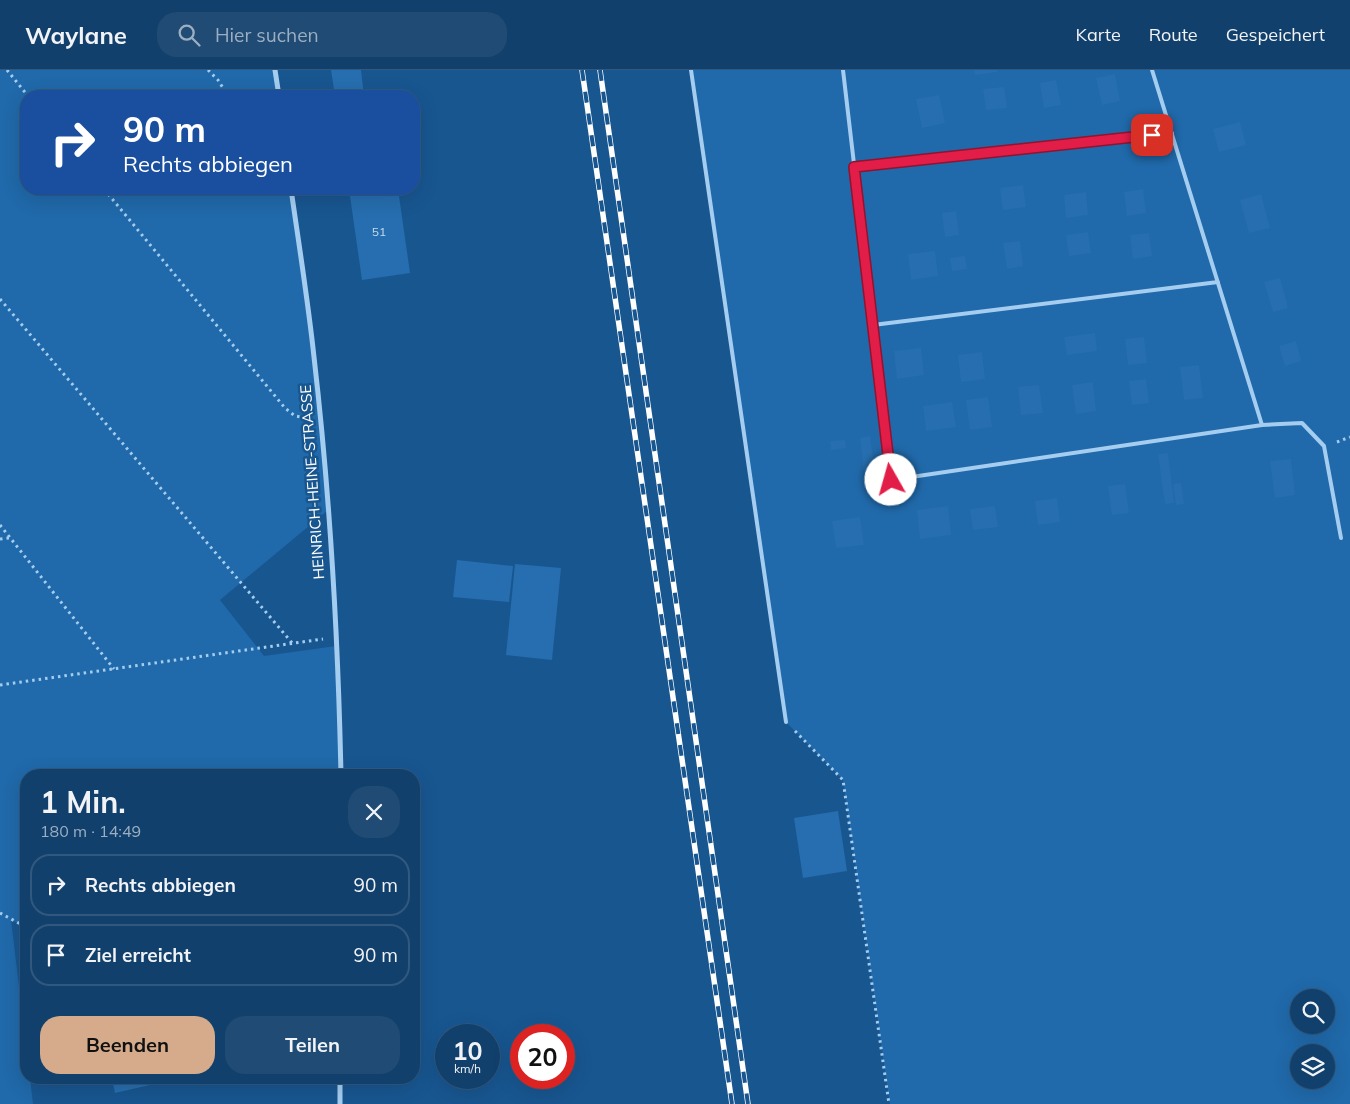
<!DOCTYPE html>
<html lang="de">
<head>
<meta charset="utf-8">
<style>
  :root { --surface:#12406c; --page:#1f4b74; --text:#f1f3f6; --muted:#9cafc2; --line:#31597f; --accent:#d6ab8b }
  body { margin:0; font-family:Mulish,sans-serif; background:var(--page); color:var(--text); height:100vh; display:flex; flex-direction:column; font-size:19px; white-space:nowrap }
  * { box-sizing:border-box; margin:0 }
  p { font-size:16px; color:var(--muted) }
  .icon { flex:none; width:28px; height:28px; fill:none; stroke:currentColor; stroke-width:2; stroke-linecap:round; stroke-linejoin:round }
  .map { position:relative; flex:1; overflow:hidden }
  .panel { position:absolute; left:20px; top:699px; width:400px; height:315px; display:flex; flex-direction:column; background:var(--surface); border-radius:20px; box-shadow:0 5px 20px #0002,0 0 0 1px var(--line) }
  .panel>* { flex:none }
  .banner { position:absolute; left:20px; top:20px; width:400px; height:105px; border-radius:20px; box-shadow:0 5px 20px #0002,0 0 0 1px var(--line); background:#1a4fa0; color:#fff; overflow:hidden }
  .tools { position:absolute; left:1290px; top:919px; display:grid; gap:10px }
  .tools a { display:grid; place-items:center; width:45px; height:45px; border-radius:50%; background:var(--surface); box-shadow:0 5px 20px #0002,0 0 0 1px var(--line); font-size:25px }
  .speed { position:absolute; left:435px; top:954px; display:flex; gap:10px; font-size:25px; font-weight:700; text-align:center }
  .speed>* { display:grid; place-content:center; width:65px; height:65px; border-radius:50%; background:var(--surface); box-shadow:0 5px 20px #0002,0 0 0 1px var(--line); line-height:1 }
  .speed small { font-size:12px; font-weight:400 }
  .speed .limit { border:8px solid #d22; background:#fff; color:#111 }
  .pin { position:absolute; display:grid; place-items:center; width:42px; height:42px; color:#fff; margin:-21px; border-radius:10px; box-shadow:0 2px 8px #0006 }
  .me { position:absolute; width:55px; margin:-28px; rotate:353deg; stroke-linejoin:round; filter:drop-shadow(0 0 4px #0008) }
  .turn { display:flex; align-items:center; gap:18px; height:105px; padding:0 20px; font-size:22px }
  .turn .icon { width:65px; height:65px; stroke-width:2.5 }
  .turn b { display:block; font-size:35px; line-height:42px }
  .round { display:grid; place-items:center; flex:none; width:52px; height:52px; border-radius:20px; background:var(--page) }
  .summary { display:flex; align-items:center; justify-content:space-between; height:85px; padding:0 20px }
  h1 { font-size:30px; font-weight:700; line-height:38px }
  .button { display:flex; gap:10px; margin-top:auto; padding:10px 20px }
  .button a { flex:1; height:58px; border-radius:20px; background:var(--accent); color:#111; font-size:20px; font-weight:700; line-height:58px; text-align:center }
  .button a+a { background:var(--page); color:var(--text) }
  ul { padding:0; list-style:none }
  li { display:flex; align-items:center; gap:15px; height:62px; margin:0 10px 8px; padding:0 10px; border:2px solid var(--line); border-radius:20px }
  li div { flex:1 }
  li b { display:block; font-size:19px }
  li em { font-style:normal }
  header { display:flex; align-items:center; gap:30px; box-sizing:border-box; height:70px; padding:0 25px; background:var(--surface); border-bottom:1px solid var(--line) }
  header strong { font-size:24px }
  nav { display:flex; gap:28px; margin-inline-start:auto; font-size:18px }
  .search { width:350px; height:45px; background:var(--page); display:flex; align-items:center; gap:12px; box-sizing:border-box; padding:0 18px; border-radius:20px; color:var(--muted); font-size:19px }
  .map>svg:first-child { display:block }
  .green { fill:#2069aa; fill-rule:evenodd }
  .building { fill:#266eaf }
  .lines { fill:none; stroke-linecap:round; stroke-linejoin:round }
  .path { stroke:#a5cdf0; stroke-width:3; stroke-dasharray:2.5 4; stroke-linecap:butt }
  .service { stroke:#a5cdf0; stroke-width:4 }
  .minor { stroke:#a5cdf0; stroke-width:5 }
  .rail-casing { stroke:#fff; stroke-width:5.5 }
  .rail { stroke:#185690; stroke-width:4; stroke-dasharray:11; stroke-linecap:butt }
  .route-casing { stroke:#92132f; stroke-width:12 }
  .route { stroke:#e11d48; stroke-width:9 }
  .labels { text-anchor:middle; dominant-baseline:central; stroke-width:5; stroke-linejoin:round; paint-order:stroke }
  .number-label { font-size:12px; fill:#c9dbeb }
  .street-label { font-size:15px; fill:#fff; stroke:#185690 }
</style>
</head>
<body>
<header>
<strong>Waylane</strong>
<div class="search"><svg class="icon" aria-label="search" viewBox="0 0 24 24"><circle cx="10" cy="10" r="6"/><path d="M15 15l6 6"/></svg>Hier suchen</div>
<nav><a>Karte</a><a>Route</a><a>Gespeichert</a></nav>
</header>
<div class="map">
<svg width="1350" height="1034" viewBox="0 0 1350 1034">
  <rect width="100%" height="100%" fill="#185690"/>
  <path class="green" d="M0 0H275L279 26H26V119H291L314 287 327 441 220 530 264 586 336 576 341 705H26V857L11 850 26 975V1008H30L33 1034H0Z
    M691 0H1350V1034H890L843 710 786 652ZM1299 928H1326V955H1299ZM1299 982H1326V1010H1299Z"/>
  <path class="building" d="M331 0H361L364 26H335Z
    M974 0H997V2L975 5Z
    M1115 4 1120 31 1102 35 1096 8Z
    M1056 10 1061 35 1044 38 1040 13Z
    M1004 17 1007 38 986 40 983 19Z
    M939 25 945 53 922 58 916 29Z
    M1240 52 1246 75 1219 82 1213 59Z
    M1023 115 1026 137 1003 140 1000 118Z
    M349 119H398L410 203 362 210Z
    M1143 119 1146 143 1127 146 1124 122Z
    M1086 122 1088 145 1066 148 1064 125Z
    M1261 124 1270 158 1249 163 1240 130Z
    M956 141 959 165 945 167 942 143Z
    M1088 162 1091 183 1069 186 1066 165Z
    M1149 163 1152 186 1133 189 1130 165Z
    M1020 171 1023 196 1007 199 1003 173Z
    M935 181 938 206 911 210 908 184Z
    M965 186 967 199 952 201 950 188Z
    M1280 208 1288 238 1273 242 1264 212Z
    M1095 263 1097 281 1067 285 1064 267Z
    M1144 267 1147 293 1128 295 1125 269Z
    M1296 271 1301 291 1285 296 1279 276Z
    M921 278 924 305 897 309 894 281Z
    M982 282 985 309 961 312 958 285Z
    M1199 295 1203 328 1184 330 1180 297Z
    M1146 309 1149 333 1132 335 1129 311Z
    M1093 312 1096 341 1076 344 1072 315Z
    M1039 315 1043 343 1021 345 1018 317Z
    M988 327 992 357 970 360 966 330Z
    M952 332 956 357 926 361 923 336Z
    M870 366 875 403 864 404 860 368Z
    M845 370 846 378 831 380 830 371Z
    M1168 383 1174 433 1165 434 1158 384Z
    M1291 389 1295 425 1275 428 1270 391Z
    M1181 413 1184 434 1176 435 1173 414Z
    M1125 414 1129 443 1112 445 1108 416Z
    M1057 428 1060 452 1038 455 1035 431Z
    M948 436 951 465 920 469 917 440Z
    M995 436 998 457 973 460 970 439Z
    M860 447 864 475 836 478 832 451Z
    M457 490 513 496 509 532 453 527Z
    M515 494 561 498 552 590 506 585Z
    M838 741 847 801 803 808 794 748Z
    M112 1008H148L150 1015 115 1023Z"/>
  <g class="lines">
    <path class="path" d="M7 0 28 26
      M208 0 218 10 228 26
      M104 119 285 338 295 346 307 348
      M0 229 293 574
      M1337 372 1350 367
      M0 455 114 599
      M0 469 10 468
      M0 615 323 569
      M795 661 843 710 889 1034
      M0 843 26 857"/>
    <path class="service" d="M691 0 786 652
      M843 0 891 410 1262 355 1302 353 1324 376 1341 468
      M1152 0 1262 355
      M854 97 1172 63
      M873 255 1218 212"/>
    <path class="minor" d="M275 0 279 26
      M291 119C299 175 308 231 314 287 330 425 338 566 341 705
      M340 1034V1008"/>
    <defs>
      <path id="rail" d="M582 0 732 1034
        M600 0 748 1034"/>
    </defs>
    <use href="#rail" class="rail-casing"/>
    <use href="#rail" class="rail"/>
  </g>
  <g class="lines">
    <defs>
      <path id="route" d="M891 410 854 97 1152 65"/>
    </defs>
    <use href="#route" class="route-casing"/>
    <use href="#route" class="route"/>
  </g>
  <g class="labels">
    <g class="number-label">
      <text x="379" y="161">51</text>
    </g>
    <g class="street-label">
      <text transform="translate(312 412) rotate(-94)">HEINRICH-HEINE-STRASSE</text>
    </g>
  </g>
</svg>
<div class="tools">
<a><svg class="icon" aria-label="search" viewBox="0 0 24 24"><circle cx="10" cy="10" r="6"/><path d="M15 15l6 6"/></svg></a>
<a><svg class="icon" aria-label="layers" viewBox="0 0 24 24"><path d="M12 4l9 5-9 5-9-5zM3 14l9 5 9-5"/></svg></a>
</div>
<div class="speed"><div>10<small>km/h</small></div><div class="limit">20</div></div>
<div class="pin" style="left:1152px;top:65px;background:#d93025"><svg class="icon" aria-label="arrive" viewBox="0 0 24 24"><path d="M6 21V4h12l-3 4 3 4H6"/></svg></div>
<svg class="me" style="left:891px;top:410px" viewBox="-20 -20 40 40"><circle r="19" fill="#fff"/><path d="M0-13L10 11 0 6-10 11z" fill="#e11d48"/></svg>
<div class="banner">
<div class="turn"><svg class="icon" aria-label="right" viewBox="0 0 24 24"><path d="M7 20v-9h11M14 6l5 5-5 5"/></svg><div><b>90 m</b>Rechts abbiegen</div></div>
</div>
<section class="panel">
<div class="summary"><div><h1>1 Min.</h1><p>180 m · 14:49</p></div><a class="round"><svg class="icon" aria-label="close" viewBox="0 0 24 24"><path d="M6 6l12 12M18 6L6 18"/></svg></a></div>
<ul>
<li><svg class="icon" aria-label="right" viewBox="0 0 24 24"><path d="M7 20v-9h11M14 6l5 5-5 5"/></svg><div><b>Rechts abbiegen</b></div><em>90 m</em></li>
<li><svg class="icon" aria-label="arrive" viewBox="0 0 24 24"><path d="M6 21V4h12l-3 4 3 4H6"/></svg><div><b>Ziel erreicht</b></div><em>90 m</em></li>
</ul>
<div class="button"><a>Beenden</a><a>Teilen</a></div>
</section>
</div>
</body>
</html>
